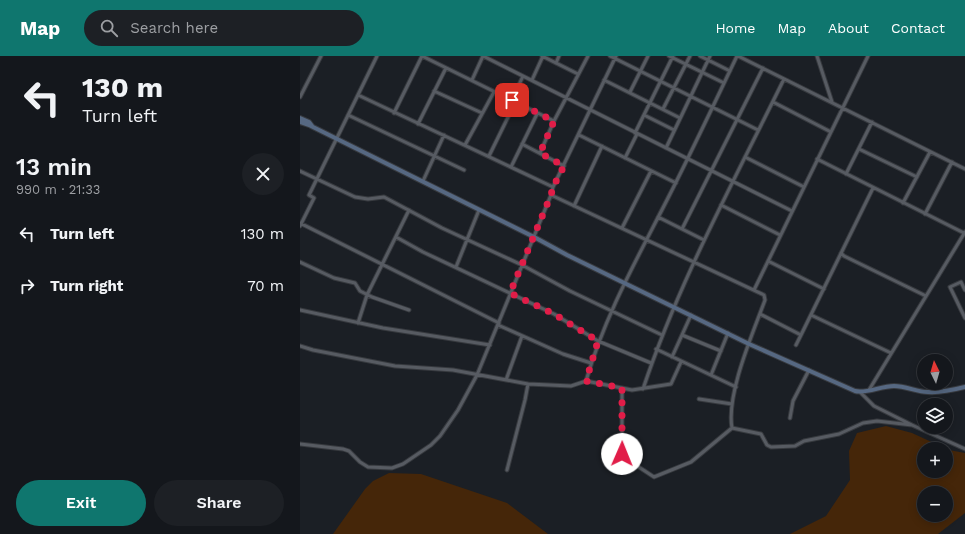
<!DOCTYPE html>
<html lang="en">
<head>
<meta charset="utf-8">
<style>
  :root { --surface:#14171c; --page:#1d2025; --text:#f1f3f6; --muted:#9d9fa3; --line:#33363b; --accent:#0f766e }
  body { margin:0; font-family:"Work Sans",sans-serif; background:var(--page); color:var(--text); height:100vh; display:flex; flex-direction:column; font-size:15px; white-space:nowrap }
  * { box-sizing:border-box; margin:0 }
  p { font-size:13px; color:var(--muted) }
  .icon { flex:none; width:22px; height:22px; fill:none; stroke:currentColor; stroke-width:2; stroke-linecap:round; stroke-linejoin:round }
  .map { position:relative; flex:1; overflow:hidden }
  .details { display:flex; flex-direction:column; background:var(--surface); width:300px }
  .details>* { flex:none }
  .guide { background:#14171c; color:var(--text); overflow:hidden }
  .needle { width:26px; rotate:355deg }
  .controls { position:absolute; left:617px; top:298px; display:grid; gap:8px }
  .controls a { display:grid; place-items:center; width:36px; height:36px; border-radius:50%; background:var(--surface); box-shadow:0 2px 10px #0003,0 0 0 1px var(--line); font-size:20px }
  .pin { position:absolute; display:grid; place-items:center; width:34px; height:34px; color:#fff; margin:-17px; border-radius:8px; box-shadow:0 2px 6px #0006 }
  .me { position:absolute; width:44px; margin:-22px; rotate:1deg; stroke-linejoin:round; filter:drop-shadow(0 0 3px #0008) }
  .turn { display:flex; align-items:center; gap:14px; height:84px; padding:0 16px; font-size:18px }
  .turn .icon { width:52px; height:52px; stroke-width:2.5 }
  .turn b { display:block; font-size:28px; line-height:34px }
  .round { display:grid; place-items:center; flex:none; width:42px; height:42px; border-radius:21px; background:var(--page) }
  .headline { display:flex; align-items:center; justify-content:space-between; height:68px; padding:0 16px }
  h1 { font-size:24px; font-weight:600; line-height:30px }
  .cta { display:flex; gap:8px; margin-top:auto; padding:8px 16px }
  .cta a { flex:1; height:46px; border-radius:24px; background:var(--accent); color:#fff; font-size:16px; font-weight:600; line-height:46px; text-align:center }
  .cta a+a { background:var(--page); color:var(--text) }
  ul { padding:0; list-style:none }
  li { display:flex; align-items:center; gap:12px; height:52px; padding:0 16px }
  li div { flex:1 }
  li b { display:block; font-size:15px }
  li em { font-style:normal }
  header { display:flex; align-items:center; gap:24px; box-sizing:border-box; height:56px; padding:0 20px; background:var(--accent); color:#fff }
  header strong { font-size:19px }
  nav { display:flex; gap:22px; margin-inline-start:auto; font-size:14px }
  .search { width:280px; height:36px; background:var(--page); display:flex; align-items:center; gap:10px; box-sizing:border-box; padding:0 14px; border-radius:22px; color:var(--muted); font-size:15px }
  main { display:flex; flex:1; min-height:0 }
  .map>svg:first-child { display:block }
  .green { fill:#452609; fill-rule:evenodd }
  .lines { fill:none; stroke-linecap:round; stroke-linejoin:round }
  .street-casing { stroke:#373a3f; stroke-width:5 }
  .secondary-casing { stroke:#373a3f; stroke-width:6 }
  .street { stroke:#575b62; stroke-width:3 }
  .secondary { stroke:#566882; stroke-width:4 }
  .route { stroke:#e11d48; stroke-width:7; stroke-dasharray:0 12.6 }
</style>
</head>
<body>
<header>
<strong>Map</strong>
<div class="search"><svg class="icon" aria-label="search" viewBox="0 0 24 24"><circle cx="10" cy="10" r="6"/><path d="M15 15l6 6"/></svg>Search here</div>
<nav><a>Home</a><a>Map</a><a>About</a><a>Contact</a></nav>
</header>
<main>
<section class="details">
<div class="guide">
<div class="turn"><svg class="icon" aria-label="left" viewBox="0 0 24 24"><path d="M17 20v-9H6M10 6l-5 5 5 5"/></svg><div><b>130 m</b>Turn left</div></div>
</div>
<div class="headline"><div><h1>13 min</h1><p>990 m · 21:33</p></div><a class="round"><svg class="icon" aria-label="close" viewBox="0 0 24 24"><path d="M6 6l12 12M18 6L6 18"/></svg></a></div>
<ul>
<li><svg class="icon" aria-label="left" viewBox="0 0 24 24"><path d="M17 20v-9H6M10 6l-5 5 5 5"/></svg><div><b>Turn left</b></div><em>130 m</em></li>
<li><svg class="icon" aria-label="right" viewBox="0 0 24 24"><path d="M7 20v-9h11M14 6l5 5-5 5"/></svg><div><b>Turn right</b></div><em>70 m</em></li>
</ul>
<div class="cta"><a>Exit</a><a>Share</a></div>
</section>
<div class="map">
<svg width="665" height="478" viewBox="0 0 665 478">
  <rect width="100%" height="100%" fill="#1b1f25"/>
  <path class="green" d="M586 370 612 377 649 394 665 397V457L638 478H490L526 460 550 424 549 395 557 377ZM624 393H646V415H624ZM624 437H646V459H624Z
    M89 417 121 418 207 447 248 478H33L65 433 73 425Z"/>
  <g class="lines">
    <defs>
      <path id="street" d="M122 0 254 65
        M183 0 492 155
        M242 0 278 18
        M310 0 458 74
        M369 0 424 27
        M400 0 430 15
        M438 0 665 113
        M517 0 532 46
        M256 7 259 0
        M172 24 183 0
        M232 24 243 0
        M304 24 380 62
        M134 35 182 57
        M330 36 348 0
        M58 39 253 131
        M0 41 21 0
        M212 44 223 20
        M473 46 531 76
        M363 53 390 0
        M94 57 122 0
        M48 59 164 114
        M344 59 374 74
        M118 68 146 12
        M335 77 373 0
        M279 79 376 127
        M222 88 264 110
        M165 89 194 36
        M366 92 410 0
        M559 93 617 121
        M240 97 254 65 288 0
        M189 100 215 47
        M445 101 504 131
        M325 102 337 78
        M517 103 664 177
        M211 111 237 58
        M0 115 55 141 68 143 84 141 142 172 222 209 270 235 362 279
        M546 118 572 66
        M123 125 144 79
        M251 139 464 239 465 244C453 277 426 338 432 372
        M603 147 630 96
        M421 149 480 179
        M274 150 302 90
        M625 158 652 106
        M358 161 404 184
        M0 167 199 267
        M0 170 14 142 9 139 77 0
        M322 172 351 115
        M382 173 463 12
        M96 181 123 196 254 258 298 285 351 307
        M541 197 544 200 626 240
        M468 205 524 233
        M0 206 34 222 55 227 60 235 72 241 109 254
        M156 211 179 154
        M454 234 568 0
        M665 234 661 226 650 231 665 262
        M0 254 83 272 190 289
        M460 258 501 279 573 132
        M511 259 591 297
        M58 267 67 239 109 154
        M198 269 263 298 291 307
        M382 279 421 295
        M496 289 501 279
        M0 290 13 294 95 310 153 314 228 328 271 330 286 325 332 334 371 328 381 306
        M356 293 436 331
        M372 301 391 259
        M411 319 428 277
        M206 324 222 280
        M286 325C305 259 337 203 368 142 392 95 414 48 437 0
        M322 332V400L354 421 391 406 432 372 461 378 467 389 471 391 495 390 504 385 539 378 563 367 577 365 612 369
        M343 333C379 225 434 125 484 23
        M569 334 665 176
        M561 337 574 350 612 369 665 393
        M399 343 432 348
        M490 362 493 345 509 314
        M0 388 43 393 49 395 60 406 68 411 92 412 103 408 131 389 140 380 158 354 177 319 251 139 253 131 316 0
        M207 414 225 344 228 328"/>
      <path id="secondary" d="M0 62 9 66 12 70
        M0 66 12 70
        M11 70 234 181 267 199 449 288 555 335C566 338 581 330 594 330 606 330 617 336 628 336 640 337 653 334 665 331"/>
    </defs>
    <use href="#street" class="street-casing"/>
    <use href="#secondary" class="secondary-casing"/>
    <use href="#street" class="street"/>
    <use href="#secondary" class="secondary"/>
  </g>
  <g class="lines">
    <path class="route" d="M212 44 254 65 240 97 264 110 253 131 251 139 210 237 254 258 298 285 286 325 322 332V398"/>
  </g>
</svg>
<div class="controls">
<a><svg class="needle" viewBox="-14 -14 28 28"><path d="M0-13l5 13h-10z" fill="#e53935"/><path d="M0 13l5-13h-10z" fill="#9d9fa3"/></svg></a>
<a><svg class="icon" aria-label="layers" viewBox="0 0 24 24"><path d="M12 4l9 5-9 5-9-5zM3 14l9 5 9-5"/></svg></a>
<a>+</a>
<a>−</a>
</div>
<div class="pin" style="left:212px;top:44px;background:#d93025"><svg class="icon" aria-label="arrive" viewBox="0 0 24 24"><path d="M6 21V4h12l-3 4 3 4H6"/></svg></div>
<svg class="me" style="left:322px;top:398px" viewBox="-20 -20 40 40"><circle r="19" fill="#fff"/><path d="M0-13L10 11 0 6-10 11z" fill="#e11d48"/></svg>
</div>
</main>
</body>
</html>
